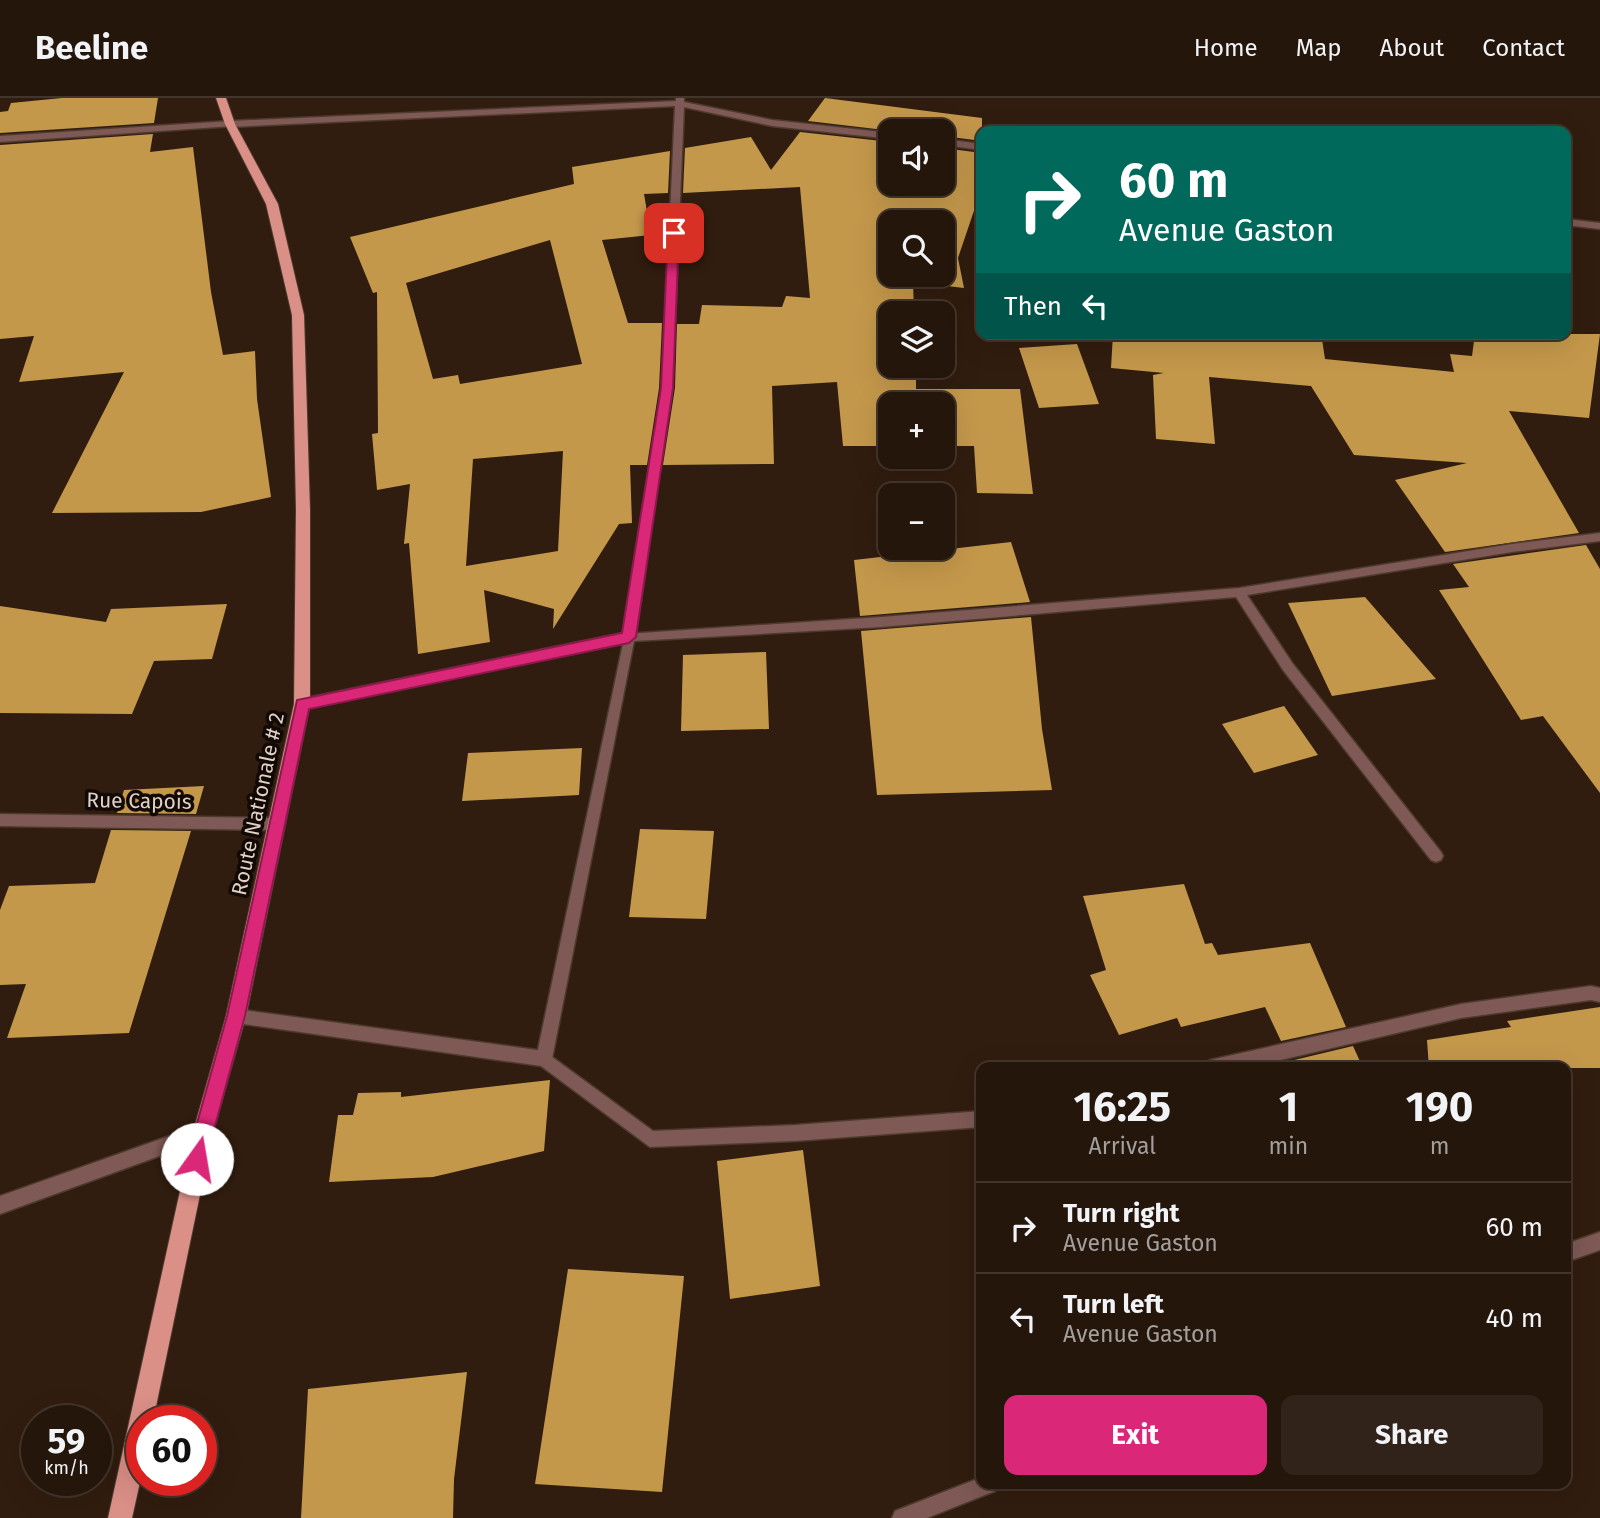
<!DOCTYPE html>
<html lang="en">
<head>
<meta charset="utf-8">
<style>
  :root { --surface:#25160b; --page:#312319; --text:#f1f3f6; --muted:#a39f9d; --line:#42352c; --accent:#db2777 }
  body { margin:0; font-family:"Fira Sans",sans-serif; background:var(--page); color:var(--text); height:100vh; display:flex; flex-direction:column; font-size:26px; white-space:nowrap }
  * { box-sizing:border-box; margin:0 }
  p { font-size:23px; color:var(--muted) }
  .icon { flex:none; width:38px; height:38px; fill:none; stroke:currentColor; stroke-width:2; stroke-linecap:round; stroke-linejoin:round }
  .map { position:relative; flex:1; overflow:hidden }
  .panel { position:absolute; left:976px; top:964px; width:595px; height:427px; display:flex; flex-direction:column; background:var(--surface); border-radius:14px; box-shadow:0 7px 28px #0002,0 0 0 2px var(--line) }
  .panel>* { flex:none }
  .banner { position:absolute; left:976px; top:28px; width:595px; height:214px; border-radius:14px; box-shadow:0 7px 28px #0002,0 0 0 2px var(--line); background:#00695c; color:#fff; overflow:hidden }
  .buttons { position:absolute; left:878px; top:21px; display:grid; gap:14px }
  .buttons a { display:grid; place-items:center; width:77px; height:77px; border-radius:14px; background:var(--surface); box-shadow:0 7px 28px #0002,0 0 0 2px var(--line); font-size:35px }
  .speed { position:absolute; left:21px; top:1307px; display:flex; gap:14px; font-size:35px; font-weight:700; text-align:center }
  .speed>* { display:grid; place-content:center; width:91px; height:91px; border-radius:50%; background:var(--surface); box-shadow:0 7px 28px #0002,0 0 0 2px var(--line); line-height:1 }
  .speed small { font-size:18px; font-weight:400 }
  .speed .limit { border:10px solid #d22; background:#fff; color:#111 }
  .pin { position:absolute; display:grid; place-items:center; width:60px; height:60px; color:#fff; margin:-30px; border-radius:14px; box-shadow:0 4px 10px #0006 }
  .me { position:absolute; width:77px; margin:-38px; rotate:13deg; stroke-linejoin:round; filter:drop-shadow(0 0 5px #0008) }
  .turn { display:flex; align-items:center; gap:24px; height:147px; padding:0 28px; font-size:32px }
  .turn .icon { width:91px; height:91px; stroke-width:2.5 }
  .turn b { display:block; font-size:49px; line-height:60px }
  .then { display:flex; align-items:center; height:66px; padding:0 28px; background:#0003; gap:14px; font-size:26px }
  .eta { display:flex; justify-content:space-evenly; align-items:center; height:119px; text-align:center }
  .eta b { font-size:42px; font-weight:700; line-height:49px }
  .primary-button { display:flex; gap:14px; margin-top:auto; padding:14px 28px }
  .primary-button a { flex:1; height:80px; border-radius:14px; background:var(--accent); color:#fff; font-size:28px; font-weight:700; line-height:80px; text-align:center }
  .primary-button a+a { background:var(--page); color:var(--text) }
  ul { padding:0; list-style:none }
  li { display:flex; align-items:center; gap:21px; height:91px; padding:0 28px; border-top:2px solid var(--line) }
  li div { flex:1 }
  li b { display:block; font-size:26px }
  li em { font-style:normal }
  header { display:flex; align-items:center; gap:42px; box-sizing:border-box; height:98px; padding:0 35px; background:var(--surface); border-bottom:2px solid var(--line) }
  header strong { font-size:33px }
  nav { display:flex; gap:38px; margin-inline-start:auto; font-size:24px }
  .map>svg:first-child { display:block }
  .building { fill:#c4984b; fill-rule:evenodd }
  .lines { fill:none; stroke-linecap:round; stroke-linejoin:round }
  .lane-casing { stroke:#4d3a2d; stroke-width:3 }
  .street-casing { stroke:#4d3a2d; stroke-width:3 }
  .primary-casing { stroke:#4d3a2d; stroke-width:2 }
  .lane { fill:#7e5955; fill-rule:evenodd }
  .street { fill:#7e5955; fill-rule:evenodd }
  .primary { fill:#da8f87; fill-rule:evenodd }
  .route { fill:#db2777; stroke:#8e194d; stroke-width:2 }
  .labels { text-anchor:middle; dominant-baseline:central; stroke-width:7; stroke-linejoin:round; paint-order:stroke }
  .street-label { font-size:21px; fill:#dfd1c8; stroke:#120905 }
</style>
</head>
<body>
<header>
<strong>Beeline</strong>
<nav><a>Home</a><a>Map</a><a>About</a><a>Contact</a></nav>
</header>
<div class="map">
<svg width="1600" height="1420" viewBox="0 0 1600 1420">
  <rect width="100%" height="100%" fill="#311d0f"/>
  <path class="building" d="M62 0H158L154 25 0 35V14L8 13 11 5Z
    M825 0 982 20V43L943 38V33H893L808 23Z
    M800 34 891 44V86H943V50L982 55V89L958 160 964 190 913 184 914 215H891V268H916V291H1020L1033 396 977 395 974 348H943V306H891V348H843L837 284 772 288 774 366 663 367 675 290 677 226H699L702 207 782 209 786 198 810 200 800 89 683 95 685 50 751 39 771 72ZM891 124H943V177H891Z
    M153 36 150 54 193 49 211 194 223 257 255 253 257 301 271 399 201 414 52 415 124 274 19 284 34 238 0 241V47Z
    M670 53 668 95 644 96 651 137 602 142 628 225H662L659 290 647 367H630L632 425 619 426 553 531 554 511 484 492 490 544 418 556 409 445 404 446 410 386 377 392 372 336 378 335 377 194 373 195 350 139 574 86 572 69ZM550 142 582 266 460 286 458 277 433 281 406 185ZM563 353 558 453 466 468 473 361Z
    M1113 236H1263L1322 241 1325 261 1454 274 1450 256 1472 258 1475 236H1600L1589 320 1509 313 1579 435 1445 454 1395 382 1467 365 1354 357 1311 288 1209 279 1215 346 1156 341 1153 277 1164 275 1111 270Z
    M1077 246 1099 306 1039 310 1019 250Z
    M1011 444 1030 504 860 518 854 462Z
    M1586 447 1600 471V695L1543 618 1521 622 1439 492 1469 489 1453 466Z
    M1365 499 1436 581 1332 598 1288 505Z
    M227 506 212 561 154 563 132 616 0 615V508L106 524 111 511Z
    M1031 519 1042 631 1052 692 877 697 861 533Z
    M766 554 769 631 681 633 683 557Z
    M1284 608 1318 657 1254 675 1222 626Z
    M582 650 579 697 462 703 468 655Z
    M204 688 196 716 117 715 124 692Z
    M640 731 714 733 706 821 629 819Z
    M111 732 191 733 129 935 7 940 26 886 0 887V812L9 788 95 785Z
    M1184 786 1205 846 1212 845 1218 857 1310 845 1346 929 1281 943 1265 909 1181 929 1177 920 1119 937 1090 877 1106 872 1083 798Z
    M1600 909V970H1429L1427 942 1511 929 1507 923Z
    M1353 948 1363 970H1293L1290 963Z
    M550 982 544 1053 433 1079 329 1084 338 1017H353L358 995 401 994V999Z
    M803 1052 820 1188 730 1201 717 1063Z
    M568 1171 684 1178 662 1394 535 1386Z
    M467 1274 454 1381 453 1420H301L308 1291Z"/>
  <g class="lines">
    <defs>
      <path id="lane" d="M230 23 233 24V28L0 44V38Z
        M1600 435V443L1512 454 1247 497 1293 566 1441 754 1443 758 1441 762 1436 764 1431 762 1283 572 1236 499 881 529 634 543 552 961 550 966 544 969 538 966 536 961 625 536 881 519 1239 490 1512 446Z"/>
      <path id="street" d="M676 0H684V4L772 22 891 35V41L772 28 684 9 672 290 633 542 302 611 297 610 295 606 297 602 302 601 623 535 662 290 675 8 230 29 226 26 230 23 676 3Z
        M943 41 982 46V52L943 47Z
        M1566 121 1600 125V131L1566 127Z
        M0 716 276 720 281 722 283 726 281 730 276 732 0 728Z
        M1591 888 1600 890V904L1591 902 1461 920 1246 970H1202L1204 965 1210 962 1461 906Z
        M236 911 544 953 653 1033 795 1027 982 1013V1029L795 1043 650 1049 541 968 236 925 230 923 228 918 230 913Z
        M203 1026 209 1028 211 1034 209 1040 0 1116V1098Z
        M1600 1134V1152L1566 1164V1146Z
        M982 1379V1386H998L995 1393 927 1420H892L895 1413Z"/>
      <path id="primary" d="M216 0H226L235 26 278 106 304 217 310 412V606L246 918 213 1034 153 1323H142V1375L132 1420H108L193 1034 226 918 294 606 296 412 292 217 266 106 225 26Z"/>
    </defs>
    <use href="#lane" class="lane-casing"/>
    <use href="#street" class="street-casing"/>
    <use href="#primary" class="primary-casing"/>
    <use href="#lane" class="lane"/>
    <use href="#street" class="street"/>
    <use href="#primary" class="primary"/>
  </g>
  <path class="route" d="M674 131 679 135 673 290 636 539 629 545 309 611 245 918 206 1061 203 1068 197 1071 190 1068 187 1061 227 918 297 602 622 535 661 290 668 135Z"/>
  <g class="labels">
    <g class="street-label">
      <text transform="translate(139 703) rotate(1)">Rue Capois</text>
      <text transform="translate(258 706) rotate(-78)">Route Nationale # 2</text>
    </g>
  </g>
</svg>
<div class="buttons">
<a><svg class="icon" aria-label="sound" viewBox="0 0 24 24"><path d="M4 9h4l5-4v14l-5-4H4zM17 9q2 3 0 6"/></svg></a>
<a><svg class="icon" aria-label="search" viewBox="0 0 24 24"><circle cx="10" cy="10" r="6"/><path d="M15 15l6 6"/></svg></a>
<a><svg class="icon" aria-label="layers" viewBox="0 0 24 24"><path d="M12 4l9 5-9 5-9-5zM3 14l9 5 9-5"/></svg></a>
<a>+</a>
<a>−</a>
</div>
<div class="speed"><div>59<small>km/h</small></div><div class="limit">60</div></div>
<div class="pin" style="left:674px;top:135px;background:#d93025"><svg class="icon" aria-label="arrive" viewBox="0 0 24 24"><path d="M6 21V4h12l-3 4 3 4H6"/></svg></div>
<svg class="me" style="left:197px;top:1061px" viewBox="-20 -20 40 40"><circle r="19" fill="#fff"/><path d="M0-13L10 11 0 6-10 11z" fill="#db2777"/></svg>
<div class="banner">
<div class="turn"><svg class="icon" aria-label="right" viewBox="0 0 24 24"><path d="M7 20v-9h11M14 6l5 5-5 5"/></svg><div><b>60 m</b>Avenue Gaston</div></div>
<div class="then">Then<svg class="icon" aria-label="left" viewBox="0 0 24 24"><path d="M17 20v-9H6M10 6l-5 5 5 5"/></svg></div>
</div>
<section class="panel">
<div class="eta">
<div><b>16:25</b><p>Arrival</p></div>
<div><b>1</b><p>min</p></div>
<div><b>190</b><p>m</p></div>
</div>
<ul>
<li><svg class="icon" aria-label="right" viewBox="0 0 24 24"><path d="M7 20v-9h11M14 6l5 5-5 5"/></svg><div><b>Turn right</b><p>Avenue Gaston</p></div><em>60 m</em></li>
<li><svg class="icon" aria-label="left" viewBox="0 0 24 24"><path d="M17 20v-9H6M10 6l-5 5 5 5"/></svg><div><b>Turn left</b><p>Avenue Gaston</p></div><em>40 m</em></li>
</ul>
<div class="primary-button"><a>Exit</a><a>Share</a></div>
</section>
</div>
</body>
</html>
